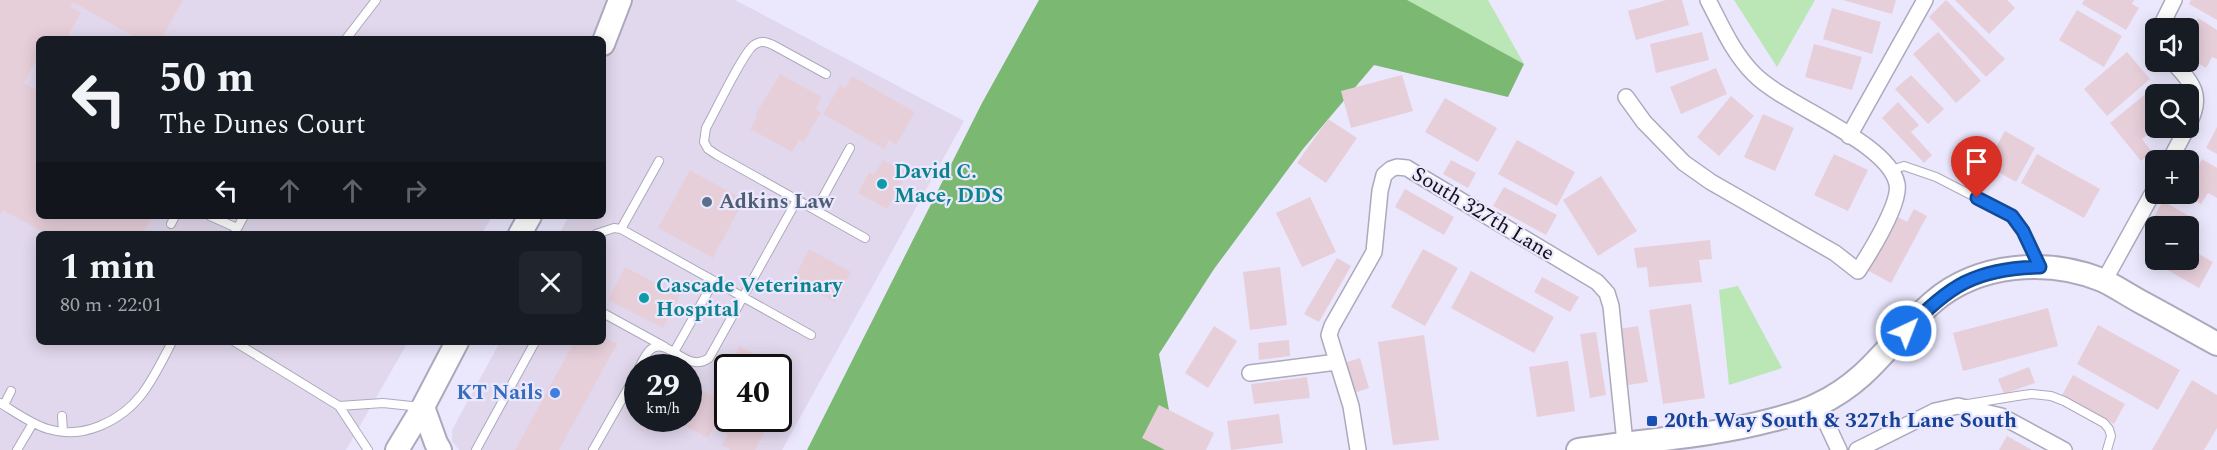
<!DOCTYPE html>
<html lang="en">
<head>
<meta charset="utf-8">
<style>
  :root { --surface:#171b24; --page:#20242c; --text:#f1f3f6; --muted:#9ea1a6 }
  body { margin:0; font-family:Spectral,serif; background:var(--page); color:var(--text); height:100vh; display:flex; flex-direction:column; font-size:22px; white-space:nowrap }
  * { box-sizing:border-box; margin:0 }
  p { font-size:20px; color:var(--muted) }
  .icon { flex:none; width:33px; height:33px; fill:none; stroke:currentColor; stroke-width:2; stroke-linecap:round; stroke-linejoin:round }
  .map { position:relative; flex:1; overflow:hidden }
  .details { position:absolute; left:36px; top:231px; width:570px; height:114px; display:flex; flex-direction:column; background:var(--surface); border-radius:9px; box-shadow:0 3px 15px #0003 }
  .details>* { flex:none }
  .hud { position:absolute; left:36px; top:36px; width:570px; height:183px; border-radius:9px; box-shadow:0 3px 15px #0003; background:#171b24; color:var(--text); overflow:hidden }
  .fabs { position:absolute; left:2145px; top:18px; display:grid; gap:12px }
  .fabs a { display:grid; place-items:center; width:54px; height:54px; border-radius:9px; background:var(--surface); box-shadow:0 3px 15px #0003; font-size:30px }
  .speed { position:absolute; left:624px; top:354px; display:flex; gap:12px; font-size:30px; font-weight:700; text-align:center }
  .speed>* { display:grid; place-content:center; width:78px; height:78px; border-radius:50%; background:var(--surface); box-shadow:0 3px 15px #0003; line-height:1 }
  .speed small { font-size:15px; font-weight:400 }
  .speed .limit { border:3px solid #111; border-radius:9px; background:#fff; color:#111 }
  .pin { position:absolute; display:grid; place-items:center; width:51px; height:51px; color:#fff; margin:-62px -26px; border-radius:50% 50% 50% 0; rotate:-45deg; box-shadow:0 0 6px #0007 }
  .pin .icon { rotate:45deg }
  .me { position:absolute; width:66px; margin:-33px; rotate:43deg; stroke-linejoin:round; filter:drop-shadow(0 0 4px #0008) }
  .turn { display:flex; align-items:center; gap:21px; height:126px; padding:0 24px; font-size:27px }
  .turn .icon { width:78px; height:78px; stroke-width:2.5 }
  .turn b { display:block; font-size:42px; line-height:51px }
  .lanes { display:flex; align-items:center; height:57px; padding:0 24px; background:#0003; justify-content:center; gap:30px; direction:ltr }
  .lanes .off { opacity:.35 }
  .round { display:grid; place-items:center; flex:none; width:63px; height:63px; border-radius:9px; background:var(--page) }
  .summary { display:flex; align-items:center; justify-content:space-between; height:102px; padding:0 24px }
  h1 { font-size:36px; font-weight:700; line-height:45px }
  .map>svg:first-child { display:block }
  .commercial { fill:#e2d8ed; fill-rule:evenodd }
  .green { fill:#bbe6b5 }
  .forest { fill:#7bb973 }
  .building { fill:#e7cfda }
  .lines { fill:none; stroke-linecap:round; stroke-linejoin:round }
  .lane-casing { stroke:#ada9bd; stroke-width:10 }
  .street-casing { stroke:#ada9bd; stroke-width:18 }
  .secondary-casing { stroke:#ada9bd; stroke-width:26 }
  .lane { stroke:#fff; stroke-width:8 }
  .street { stroke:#fff; stroke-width:15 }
  .secondary { stroke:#fff; stroke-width:22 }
  .route-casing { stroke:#114b97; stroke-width:15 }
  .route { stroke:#1a73e8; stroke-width:10 }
  .culture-dot { fill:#0f9aa8; stroke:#ebe7fd; stroke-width:2 }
  .service-dot { fill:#5c6f8a; stroke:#ebe7fd; stroke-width:2 }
  .shop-dot { fill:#3f7fe0; stroke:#ebe7fd; stroke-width:2 }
  .transit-dot { fill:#1a4fb4; stroke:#ebe7fd; stroke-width:2 }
  .labels { text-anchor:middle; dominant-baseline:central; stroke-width:4.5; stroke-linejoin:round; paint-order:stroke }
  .culture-label { font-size:21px; font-weight:bold; fill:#0d838f; stroke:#ebe7fd; text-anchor:start }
  .service-label { font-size:21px; font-weight:bold; fill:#4e5e75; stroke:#ebe7fd; text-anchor:start }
  .street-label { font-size:21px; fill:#111017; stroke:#ebe7fd }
  .shop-label { font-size:21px; font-weight:bold; fill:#366cbe; stroke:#ebe7fd; text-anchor:end }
  .transit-label { font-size:21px; font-weight:bold; fill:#164399; stroke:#ebe7fd; text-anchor:start }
</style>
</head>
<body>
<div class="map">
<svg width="2217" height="450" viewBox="0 0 2217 450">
  <rect width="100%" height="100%" fill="#ebe7fd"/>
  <path class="commercial" d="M0 0H735L964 121 782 450H459L452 441V430L500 342H603V234H559L569 216H603V39H39V216H493L481 234H39V342H408L346 450H0ZM638 368H688V418H638ZM728 368H778V418H728Z"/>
  <path class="green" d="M1404 0H1488L1524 64Z
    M1734 0H1815L1777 67Z
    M1738 286 1782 368 1729 385 1719 290Z"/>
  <path class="forest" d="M1039 0H1407L1524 64 1508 97 1374 65 1303 149 1214 269 1159 354 1176 450H807L982 103Z"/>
  <path class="building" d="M0 0H183L161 39H138L73 2 70 6 81 13 66 39H39V56L24 83 39 92V216H153L142 234H46L3 210 0 215Z
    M1666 0H1682L1689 25 1636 40 1628 11Z
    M1843 0H1896L1892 14Z
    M1946 0 2005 59 1986 77 1929 17Z
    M1955 0H2007L2015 8 1989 34Z
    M2084 0H2134L2132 4 2139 8 2126 30 2082 4Z
    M2191 0H2217V20L2189 4Z
    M1832 8 1881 22 1872 54 1823 39Z
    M2077 10 2122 36 2104 67 2059 40Z
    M2198 18 2217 30V59L2212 57 2206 68 2188 57V33Z
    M1702 32 1709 60 1656 73 1650 44Z
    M1938 32 1981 81 1956 103 1913 54Z
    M1814 44 1862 57 1852 90 1805 77Z
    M2127 52 2150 79 2107 116 2084 89Z
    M1716 68 1727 94 1681 114 1670 87Z
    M780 74 822 97 816 109 821 112 804 142 799 140 792 152 750 129 757 116 755 115Z
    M1402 75 1413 111 1351 128 1341 91Z
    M1911 75 1944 109 1928 124 1895 89Z
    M852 76 915 112 896 145 889 140 884 149 823 114 840 85 845 88Z
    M2154 87 2160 94H2156V128L2142 139 2152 152 2141 161 2110 123Z
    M1731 96 1754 116 1719 156 1697 137Z
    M1445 98 1497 128 1478 162 1425 132Z
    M1898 102 1919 125 1911 132 1932 155 1924 163 1882 118Z
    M1763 114 1794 128 1775 171 1744 157Z
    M1328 119 1357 138 1326 183 1297 163Z
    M2217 127V154L2206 148Z
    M2005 131 2035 148 2016 182 1986 165Z
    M1517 140 1575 172 1557 206 1498 174Z
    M1834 154 1868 170 1848 211 1814 195Z
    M2037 154 2100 189 2084 218 2021 183Z
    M2202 159 2217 168V198L2208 193 2201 204 2183 194H2188V172L2193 175Z
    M883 160 907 173 887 209 858 193 869 172 874 175Z
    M1451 160 1476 173 1468 188 1443 174Z
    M690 170 744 200 713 258 658 228Z
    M1601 176 1637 231 1598 256 1563 200Z
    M1504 187 1557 215 1546 235 1493 206Z
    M1405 189 1454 217 1444 235 1395 207Z
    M1310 197 1336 252 1302 267 1276 213Z
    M2163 201 2189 216 2183 226H2156V230L2149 226Z
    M1914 209 1927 216 1891 283 1865 269 1894 215 1907 222Z
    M1710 240 1712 259 1699 260 1702 282 1649 287 1647 267 1637 268 1634 248Z
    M2156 245V260H2188V248L2213 262 2199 288 2148 259Z
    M809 249 851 272 835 302 793 280Z
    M1423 249 1458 268 1425 326 1391 307Z
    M1337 258 1351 266 1319 322 1304 314Z
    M625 267 680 295 663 328 608 300Z
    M1280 267 1287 325 1250 330 1243 272Z
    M1471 271 1554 317 1534 353 1451 308Z
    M1542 277 1579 297 1570 312 1534 292Z
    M1691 304 1705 398 1663 404 1649 310Z
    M2048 308 2058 346 1963 371 1953 333Z
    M2098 325 2180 370 2158 410 2077 364Z
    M1214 326 1237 341 1208 388 1185 373Z
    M1638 326 1648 382 1628 385 1619 329Z
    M1596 332 1606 395 1590 398 1580 334Z
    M1424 335 1439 440 1393 445 1378 342Z
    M603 336 617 344 559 450H515L574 342H603Z
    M1289 340 1290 356 1259 360 1258 343Z
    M740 346 778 368H728Z
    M1360 358 1369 388 1354 393 1344 363Z
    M1568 361 1575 411 1537 417 1529 367Z
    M2029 367 2035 383 2004 394 1998 379Z
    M778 368 793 376 778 401Z
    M2073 375 2125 404 2114 424 2062 395Z
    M1307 377 1310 398 1254 404 1251 384Z
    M2192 380 2217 395V428L2204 450H2152Z
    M688 383 712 396 719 384 728 389V418H772L755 450H731L722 445 728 434 714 426 708 438 671 418H688Z
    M1159 405 1214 433 1206 450H1165L1142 438Z
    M1279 414 1283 443 1231 450 1227 421Z
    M2007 436 2032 450H1999Z"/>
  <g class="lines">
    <defs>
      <path id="lane" d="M346 39 376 0
        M826 74 773 45C766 42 761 40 754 45 744 51 714 114 706 128L704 142 708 149 717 155 865 238
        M1891 170 1904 166 1936 177 2012 216 2023 231 2038 263
        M816 210 850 148
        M210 216 237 228
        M171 224 175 216
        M621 229 659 161
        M234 234 244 216
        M596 234 614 228 621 229 811 335
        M603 313 665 347
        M235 342 339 406 368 450
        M674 352 714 281
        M639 368C642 362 645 355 650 350 668 335 687 375 709 358L797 200
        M0 403C15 412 31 424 48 429 83 440 121 421 142 394 154 378 163 359 172 342
        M1968 404 2017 396 2031 394 2051 396 2064 401 2104 423 2109 429 2111 436 2107 450
        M4 405 11 391
        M339 406 383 403 421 407
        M62 416 63 432
        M17 450 33 423
        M476 450 535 342
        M593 450 638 371"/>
      <path id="street" d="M2160 28 2174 0
        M2173 62C2193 84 2204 96 2188 125
        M1626 97 1644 122 1684 163 1711 182 1835 253 1858 271C1869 254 1901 203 1897 184 1889 142 1785 106 1754 74 1733 53 1721 25 1708 0
        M1849 136 1925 0
        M2170 160 2187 128
        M2104 281 2156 187
        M1250 373 1337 362
        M1818 405 1839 450
        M1358 450 1351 406 1329 335 1332 326 1374 252 1380 191 1384 175 1391 169 1397 167 1407 168 1415 173 1597 282 1607 293 1611 306 1625 443
        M1857 450 1935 411 1958 406 2001 416 2064 450"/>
      <path id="secondary" d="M603 44 620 0
        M520 234 530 216
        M423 407 436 443 440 450
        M397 450 423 407 457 342
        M1578 450C1643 440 1709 437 1772 420 1788 416 1804 412 1819 404 1873 378 1891 338 1933 302 1978 263 2048 258 2102 280 2115 286 2128 295 2141 302 2167 316 2192 330 2217 344"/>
    </defs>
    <use href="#lane" class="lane-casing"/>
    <use href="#street" class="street-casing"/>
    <use href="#secondary" class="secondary-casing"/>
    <use href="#lane" class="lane"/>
    <use href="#street" class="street"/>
    <use href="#secondary" class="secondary"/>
  </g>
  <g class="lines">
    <defs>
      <path id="route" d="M1906 331C1948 286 1976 268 2040 267L2023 231 2012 216 1977 198"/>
    </defs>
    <use href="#route" class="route-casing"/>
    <use href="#route" class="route"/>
  </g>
  <g class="culture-dot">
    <circle cx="882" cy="184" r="6"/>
    <circle cx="644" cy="298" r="6"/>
  </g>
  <circle class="service-dot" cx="707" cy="202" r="6"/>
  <circle class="shop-dot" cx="555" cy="393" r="6"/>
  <rect class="transit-dot" x="1646" y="415" width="12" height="12" rx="3"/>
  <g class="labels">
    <g class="culture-label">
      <text x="894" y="172">David C.<tspan x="894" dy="24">Mace, DDS</tspan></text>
      <text x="656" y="286">Cascade Veterinary<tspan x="656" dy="24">Hospital</tspan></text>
    </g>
    <g class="service-label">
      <text x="719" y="202">Adkins Law</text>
    </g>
    <g class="street-label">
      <text transform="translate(1483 214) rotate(31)">South 327th Lane</text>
    </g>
    <g class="shop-label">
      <text x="543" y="393">KT Nails</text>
    </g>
    <g class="transit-label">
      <text x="1664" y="421">20th Way South &amp; 327th Lane South</text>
    </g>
  </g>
</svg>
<div class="fabs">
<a><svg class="icon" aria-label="sound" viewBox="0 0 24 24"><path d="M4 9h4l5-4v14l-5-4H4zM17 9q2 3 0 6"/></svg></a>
<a><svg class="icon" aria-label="search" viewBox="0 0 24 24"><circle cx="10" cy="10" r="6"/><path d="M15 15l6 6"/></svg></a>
<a>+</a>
<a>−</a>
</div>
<div class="speed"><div>29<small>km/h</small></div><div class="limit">40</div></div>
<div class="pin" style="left:1977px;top:198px;background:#d93025"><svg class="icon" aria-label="arrive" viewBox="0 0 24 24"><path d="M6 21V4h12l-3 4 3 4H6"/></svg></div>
<svg class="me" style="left:1906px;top:331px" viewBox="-20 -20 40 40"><circle r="17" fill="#1a73e8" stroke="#fff" stroke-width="3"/><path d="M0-11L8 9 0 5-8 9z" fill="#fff"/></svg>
<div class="hud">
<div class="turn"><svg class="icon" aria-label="left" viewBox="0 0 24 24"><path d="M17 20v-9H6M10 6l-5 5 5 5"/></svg><div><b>50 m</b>The Dunes Court</div></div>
<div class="lanes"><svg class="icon" aria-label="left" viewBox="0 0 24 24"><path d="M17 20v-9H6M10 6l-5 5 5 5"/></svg><svg class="icon off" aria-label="ahead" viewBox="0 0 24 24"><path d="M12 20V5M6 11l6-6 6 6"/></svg><svg class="icon off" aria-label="ahead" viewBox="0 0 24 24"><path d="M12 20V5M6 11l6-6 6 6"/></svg><svg class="icon off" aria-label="right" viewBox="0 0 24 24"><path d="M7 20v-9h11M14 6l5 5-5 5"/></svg></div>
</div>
<section class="details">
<div class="summary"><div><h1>1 min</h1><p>80 m · 22:01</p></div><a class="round"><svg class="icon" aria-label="close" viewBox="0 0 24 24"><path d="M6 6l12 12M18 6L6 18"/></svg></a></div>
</section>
</div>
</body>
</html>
